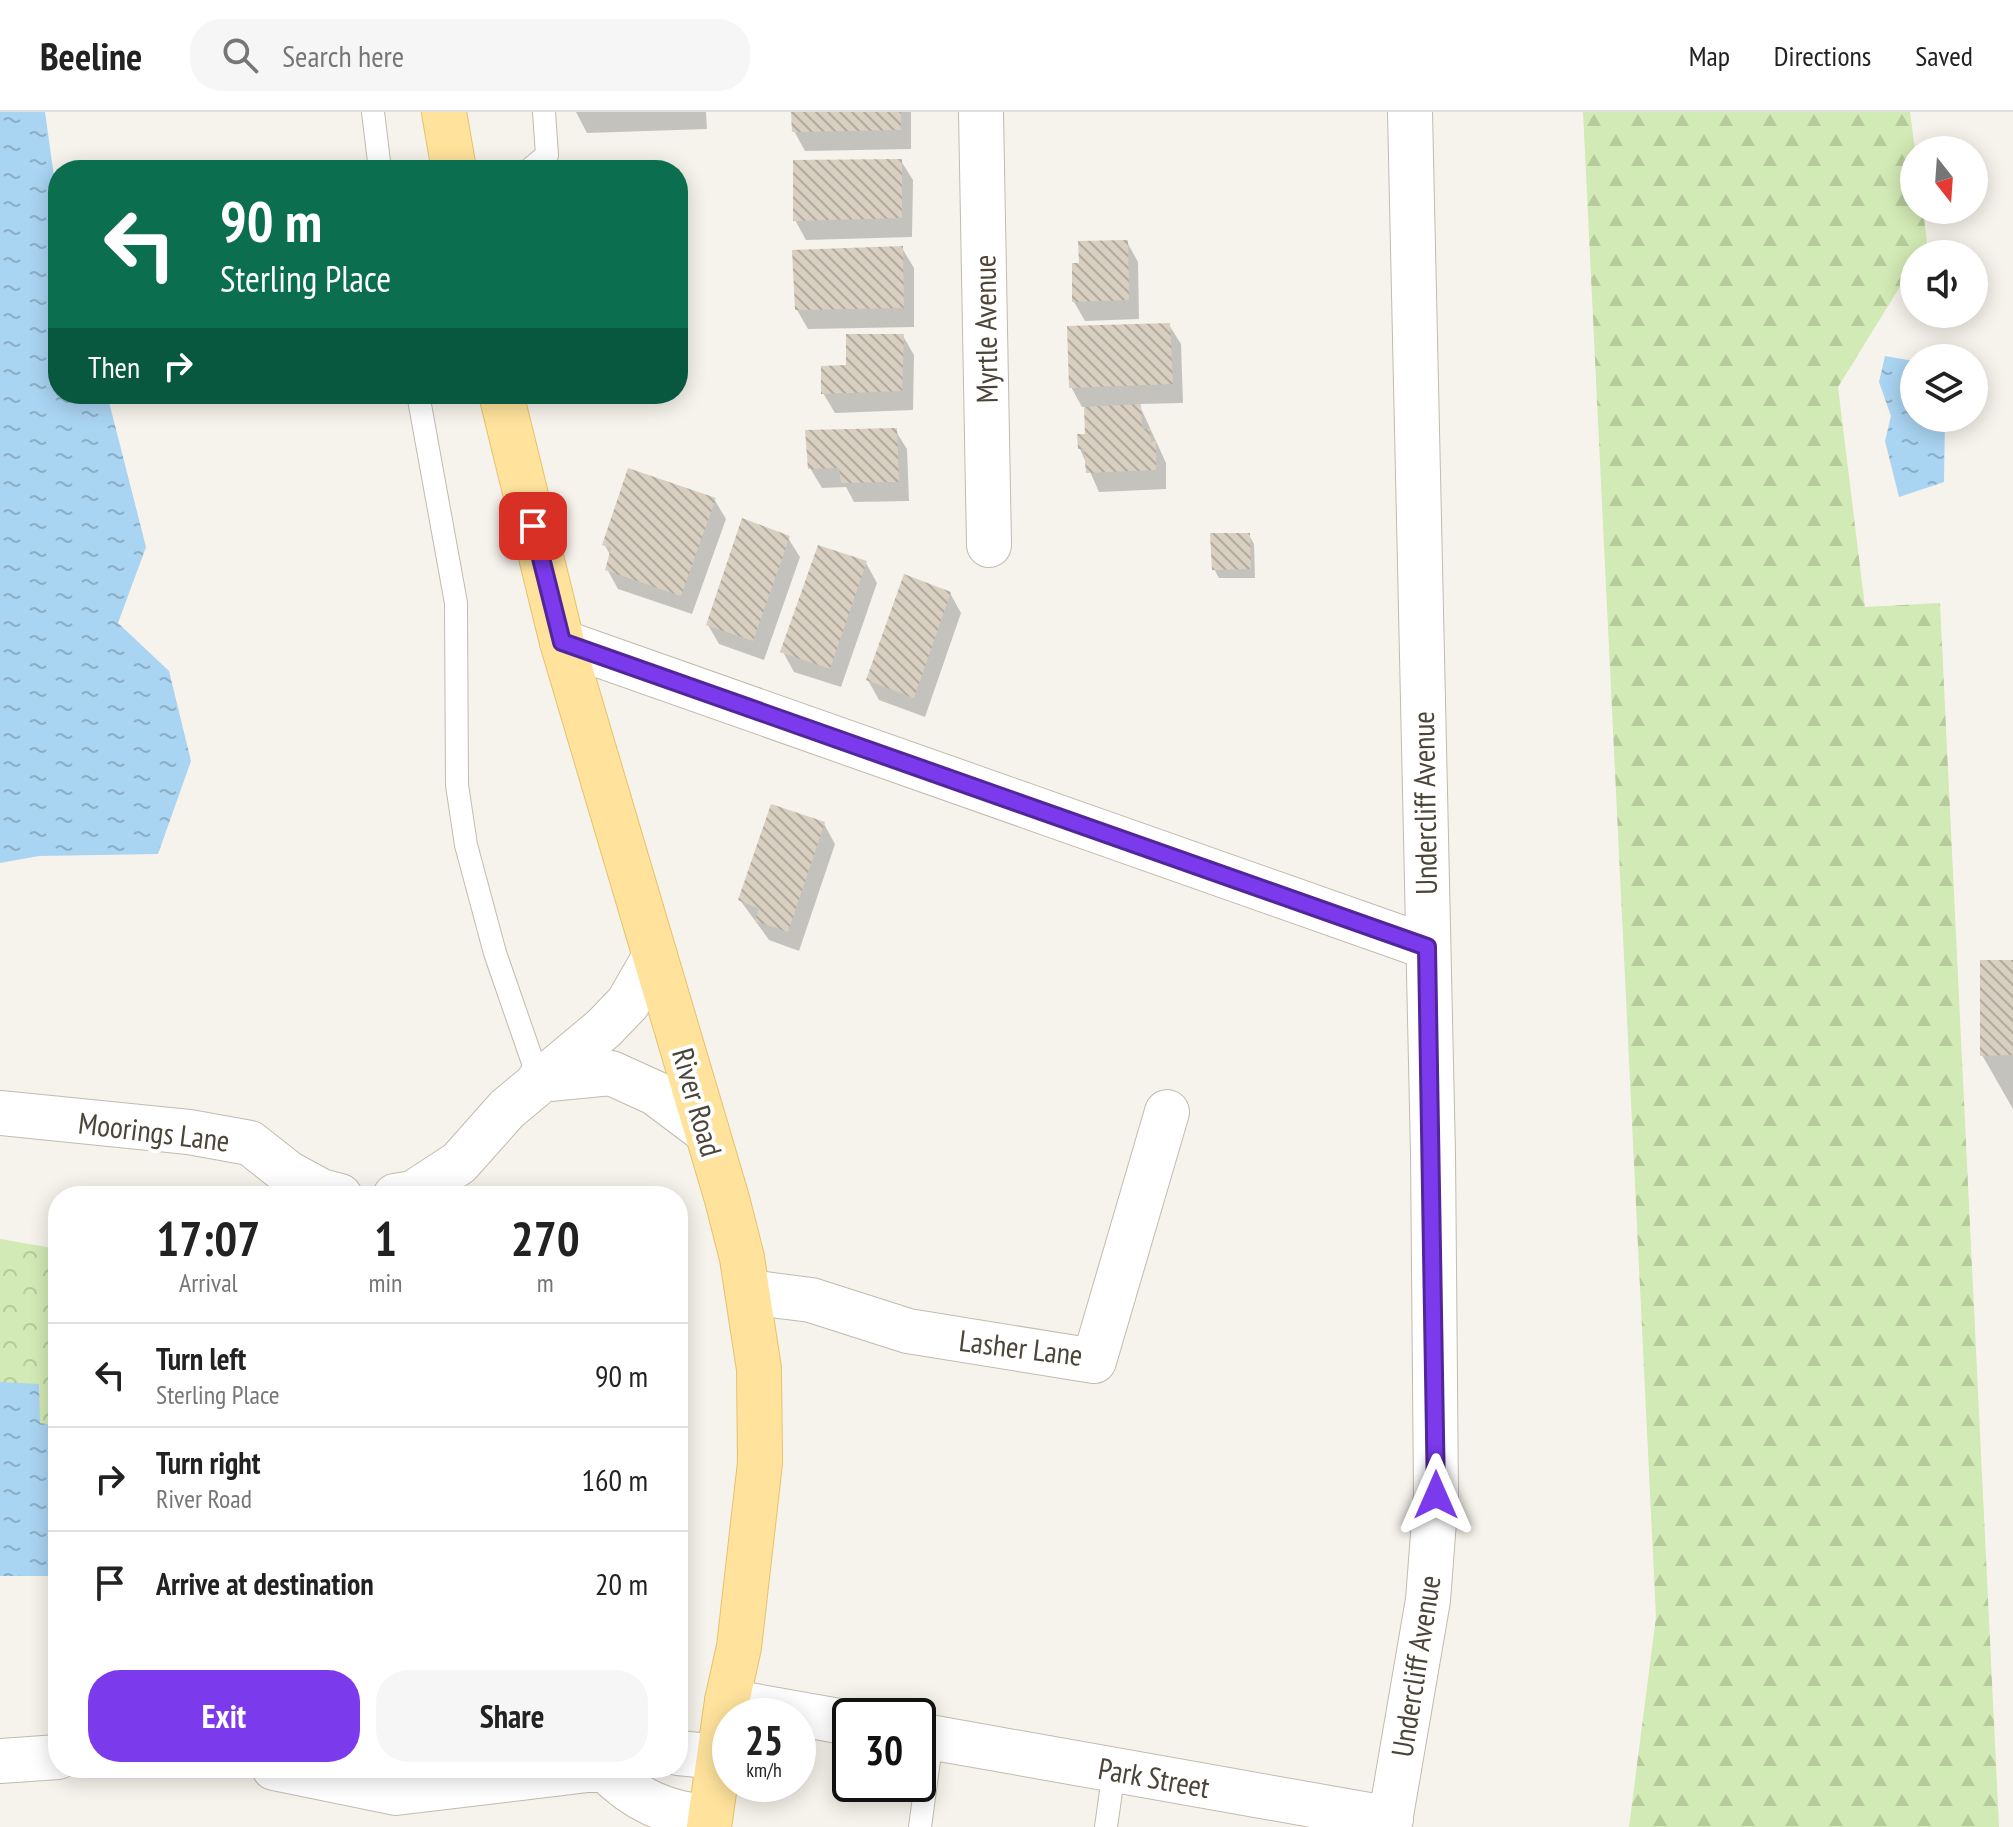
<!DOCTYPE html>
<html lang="en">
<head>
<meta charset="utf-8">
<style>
  :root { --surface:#fff; --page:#f6f6f6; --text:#222; --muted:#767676; --line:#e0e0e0; --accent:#7c3aed }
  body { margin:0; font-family:"PT Sans Narrow",sans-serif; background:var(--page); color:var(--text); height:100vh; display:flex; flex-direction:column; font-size:30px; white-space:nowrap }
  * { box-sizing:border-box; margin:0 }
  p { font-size:26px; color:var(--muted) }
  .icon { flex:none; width:44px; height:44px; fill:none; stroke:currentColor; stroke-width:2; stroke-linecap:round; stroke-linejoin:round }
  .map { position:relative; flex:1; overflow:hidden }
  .details { position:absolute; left:48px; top:1074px; width:640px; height:592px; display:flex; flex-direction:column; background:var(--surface); border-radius:32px; box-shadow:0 4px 20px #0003 }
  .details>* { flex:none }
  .top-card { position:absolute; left:48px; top:48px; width:640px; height:244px; border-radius:32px; box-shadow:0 4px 20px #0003; background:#0b6e4f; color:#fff; overflow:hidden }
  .needle { width:52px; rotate:163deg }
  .controls { position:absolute; left:1900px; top:24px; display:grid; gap:16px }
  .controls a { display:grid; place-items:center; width:88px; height:88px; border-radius:50%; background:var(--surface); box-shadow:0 4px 20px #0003; font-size:40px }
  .speed { position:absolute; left:712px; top:1586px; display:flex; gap:16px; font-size:40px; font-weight:700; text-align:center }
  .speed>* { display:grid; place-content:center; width:104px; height:104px; border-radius:50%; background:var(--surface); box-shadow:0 4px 20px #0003; line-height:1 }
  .speed small { font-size:20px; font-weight:400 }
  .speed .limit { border:4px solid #111; border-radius:12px; background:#fff; color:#111 }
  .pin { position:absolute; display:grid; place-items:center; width:68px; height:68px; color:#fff; margin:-34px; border-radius:16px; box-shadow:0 4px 12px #0006 }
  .me { position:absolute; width:88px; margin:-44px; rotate:0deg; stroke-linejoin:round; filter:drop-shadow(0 0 6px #0008) }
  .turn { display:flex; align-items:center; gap:28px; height:168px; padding:0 40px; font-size:36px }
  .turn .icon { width:104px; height:104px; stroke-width:2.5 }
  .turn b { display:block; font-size:56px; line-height:68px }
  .then { display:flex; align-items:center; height:76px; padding:0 40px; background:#0003; gap:16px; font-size:30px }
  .eta { display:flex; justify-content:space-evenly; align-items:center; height:136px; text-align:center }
  .eta b { font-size:48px; font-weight:600; line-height:56px }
  .cta { display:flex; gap:16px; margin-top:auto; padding:16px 40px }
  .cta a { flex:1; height:92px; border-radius:32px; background:var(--accent); color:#fff; font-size:32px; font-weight:600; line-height:92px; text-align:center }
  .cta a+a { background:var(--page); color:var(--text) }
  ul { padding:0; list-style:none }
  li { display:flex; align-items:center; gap:24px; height:104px; padding:0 40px; border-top:2px solid var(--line) }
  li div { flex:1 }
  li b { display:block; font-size:30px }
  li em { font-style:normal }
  header { display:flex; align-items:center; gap:48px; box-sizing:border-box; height:112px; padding:0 40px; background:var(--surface); border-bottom:2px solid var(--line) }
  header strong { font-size:38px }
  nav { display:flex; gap:44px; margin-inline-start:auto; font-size:28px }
  .search { width:560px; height:72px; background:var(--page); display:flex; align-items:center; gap:20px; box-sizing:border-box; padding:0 28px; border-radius:32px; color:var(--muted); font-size:30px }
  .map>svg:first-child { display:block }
  .forest { fill:url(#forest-firs) }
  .park { fill:url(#park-crowns) }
  .water { fill:url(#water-ripples) }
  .shadow { fill:#0003 }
  .building { fill:url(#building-back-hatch) }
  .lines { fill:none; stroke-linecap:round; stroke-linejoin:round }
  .service-casing { stroke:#c2bbae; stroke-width:24 }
  .minor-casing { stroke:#c2bbae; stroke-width:46 }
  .primary-casing { stroke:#e6c16a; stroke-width:46 }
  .service { stroke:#fff; stroke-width:22 }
  .minor { stroke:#fff; stroke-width:44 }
  .primary { stroke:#ffe39c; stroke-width:44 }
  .route-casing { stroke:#51269a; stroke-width:20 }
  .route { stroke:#7c3aed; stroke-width:14 }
  .labels { text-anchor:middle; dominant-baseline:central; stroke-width:8; stroke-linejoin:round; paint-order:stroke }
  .street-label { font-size:30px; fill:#4b4439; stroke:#fff }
</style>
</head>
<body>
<header>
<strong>Beeline</strong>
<div class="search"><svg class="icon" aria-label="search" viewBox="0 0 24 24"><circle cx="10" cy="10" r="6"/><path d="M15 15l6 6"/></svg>Search here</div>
<nav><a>Map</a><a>Directions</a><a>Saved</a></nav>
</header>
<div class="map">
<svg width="2013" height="1715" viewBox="0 0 2013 1715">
  <defs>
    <pattern id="forest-firs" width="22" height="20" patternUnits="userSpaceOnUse" patternTransform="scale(2)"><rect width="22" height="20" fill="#d2eab5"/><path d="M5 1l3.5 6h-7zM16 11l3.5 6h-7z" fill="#b6ca9c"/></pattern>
    <pattern id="park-crowns" width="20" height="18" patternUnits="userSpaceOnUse" patternTransform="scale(2)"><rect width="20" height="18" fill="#d2eab5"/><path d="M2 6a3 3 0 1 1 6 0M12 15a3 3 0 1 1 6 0" fill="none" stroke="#b6ca9c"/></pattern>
    <pattern id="water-ripples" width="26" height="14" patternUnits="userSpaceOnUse" patternTransform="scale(2)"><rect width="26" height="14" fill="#a9d4f2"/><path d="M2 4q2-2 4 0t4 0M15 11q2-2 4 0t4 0" fill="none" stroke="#8caec5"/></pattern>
    <pattern id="building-back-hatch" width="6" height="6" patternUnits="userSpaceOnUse" patternTransform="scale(2)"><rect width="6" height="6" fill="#d8cfc1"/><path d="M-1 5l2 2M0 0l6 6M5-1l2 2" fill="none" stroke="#b1aa9e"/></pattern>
  </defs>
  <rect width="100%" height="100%" fill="#f6f3ec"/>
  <path class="forest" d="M1583 0H1910L1915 38 1914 98H1923L1927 131 1920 142H1914V152L1838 275 1865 495 1940 491 1999 1715H1629L1656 1505Z"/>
  <path class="park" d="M0 1127 58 1137V1373L0 1309Z"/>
  <path class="water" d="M0 0H45L58 93V282H107L146 435 118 511 169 559 191 649 158 742 39 744 0 751Z
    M1885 244 1914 249V306H1945L1944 370 1899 385 1885 329 1891 304 1879 270Z
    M0 1270 39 1272 40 1311 58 1314V1464H0Z"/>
  <path class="shadow" d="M706 0 707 17 587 21 576 0Z
    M793 0H911V37L805 39 794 19Z
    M901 49 913 68 912 125 806 128 795 108Z
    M1127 130 1138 150 1139 207 1085 209 1074 190Z
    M902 136 914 156V215L808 217 797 198Z
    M1169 213 1181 232 1183 291 1139 292 1166 351V377L1099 380 1080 337 1087 325 1086 295H1082L1071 275Z
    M903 224 914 243 913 298 835 301 823 281 848 255Z
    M895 318 907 337 909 389 854 390 846 375 822 376 810 356Z
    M714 387 726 407 692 502 618 477 607 457 611 444 604 432Z
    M1249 423 1254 432 1255 466H1219L1214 457Z
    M788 426 800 445 764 548 719 532 708 513Z
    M866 451 877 471 841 575 794 560 783 540Z
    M950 481 961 501 925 605 879 588 868 568Z
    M824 712 835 732 799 839 769 828 740 788Z
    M2013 850V997L1982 943Z"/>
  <path class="building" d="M791 0H901V18L792 20Z
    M902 47V106L793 109V48Z
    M1128 128 1129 188 1072 190V151H1079L1078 129Z
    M903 134 904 196 795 198 792 138Z
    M1170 211 1173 272 1069 276 1067 214Z
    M846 222H904L902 279 821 282V254L846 253Z
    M1141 292 1142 317H1150L1151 330 1156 329V358L1086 361 1084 337H1078L1077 322H1085L1084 295Z
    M897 316 899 370 841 371 839 356 808 357 805 318Z
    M628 356 716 386 681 484 605 458 611 436 602 433Z
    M742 406 790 424 753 529 706 513Z
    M1210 421H1250L1251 457 1212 458Z
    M818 433 867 449 830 557 780 540Z
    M904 462 951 480 914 586 866 568Z
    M771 692 825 710 788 820 755 809 759 797 738 788Z
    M1980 848H2013V943L1980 944Z"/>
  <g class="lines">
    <defs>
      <path id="service" d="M373 0 380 58
        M529 58 547 43 544 0
        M418 282 456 491 457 673 466 733 495 841 539 968
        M920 1715 932 1626
        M1106 1715 1114 1658"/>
      <path id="minor" d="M981 0 989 433
        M562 530 1427 835
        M539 968 611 961 655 981 707 1020
        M0 1001 189 1020 250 1031 288 1061 321 1079 340 1084
        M395 1084 413 1081 459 1051 507 997 604 916 628 891 655 844
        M748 1180 811 1188 908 1219 1094 1249 1167 1000
        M727 1589 850 1611
        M918 1623 1391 1707
        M678 1641 719 1645
        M0 1649 58 1645
        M274 1656 396 1681 604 1656
        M604 1656C636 1689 665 1701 710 1706
        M1389 1715 1428 1488 1436 1383 1433 1042 1410 0"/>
      <path id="primary" d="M444 0 454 58
        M501 282 562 530 727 1087 742 1146 759 1257 760 1351 739 1535 727 1589 709 1715"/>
    </defs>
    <use href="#service" class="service-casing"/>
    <use href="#minor" class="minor-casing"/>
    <use href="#primary" class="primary-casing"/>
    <use href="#service" class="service"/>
    <use href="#minor" class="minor"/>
    <use href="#primary" class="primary"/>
  </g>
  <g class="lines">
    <defs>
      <path id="route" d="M533 414 562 530 1427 835 1436 1383"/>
    </defs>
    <use href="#route" class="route-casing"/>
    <use href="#route" class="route"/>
  </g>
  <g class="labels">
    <g class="street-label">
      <text transform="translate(985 217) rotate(-91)">Myrtle Avenue</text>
      <text transform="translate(1424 691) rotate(-91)">Undercliff Avenue</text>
      <text transform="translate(698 990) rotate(74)">River Road</text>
      <text transform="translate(154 1019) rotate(7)">Moorings Lane</text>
      <text transform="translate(1021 1235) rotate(7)">Lasher Lane</text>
      <text transform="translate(1415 1554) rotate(-81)">Undercliff Avenue</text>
      <text transform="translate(1154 1665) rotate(10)">Park Street</text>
    </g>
  </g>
</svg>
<div class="controls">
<a><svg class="needle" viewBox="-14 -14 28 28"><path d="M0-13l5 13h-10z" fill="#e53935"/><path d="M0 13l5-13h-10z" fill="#767676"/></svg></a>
<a><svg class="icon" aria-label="sound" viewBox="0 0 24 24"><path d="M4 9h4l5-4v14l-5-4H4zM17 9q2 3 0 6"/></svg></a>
<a><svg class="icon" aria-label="layers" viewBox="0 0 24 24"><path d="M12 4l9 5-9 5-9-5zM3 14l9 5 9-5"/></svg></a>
</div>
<div class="speed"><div>25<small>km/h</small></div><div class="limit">30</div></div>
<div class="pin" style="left:533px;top:414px;background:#d93025"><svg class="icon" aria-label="arrive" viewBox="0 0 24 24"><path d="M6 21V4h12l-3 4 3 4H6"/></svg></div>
<svg class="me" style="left:1436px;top:1383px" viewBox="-20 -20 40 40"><path d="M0-17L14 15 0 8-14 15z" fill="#7c3aed" stroke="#fff" stroke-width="4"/></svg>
<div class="top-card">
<div class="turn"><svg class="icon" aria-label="left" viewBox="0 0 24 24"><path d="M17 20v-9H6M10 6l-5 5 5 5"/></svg><div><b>90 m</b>Sterling Place</div></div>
<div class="then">Then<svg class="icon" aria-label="right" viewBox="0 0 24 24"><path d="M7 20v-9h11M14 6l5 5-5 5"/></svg></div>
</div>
<section class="details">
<div class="eta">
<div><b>17:07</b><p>Arrival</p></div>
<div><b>1</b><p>min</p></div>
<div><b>270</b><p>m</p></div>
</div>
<ul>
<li><svg class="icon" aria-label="left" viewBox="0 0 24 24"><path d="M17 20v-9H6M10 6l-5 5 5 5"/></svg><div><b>Turn left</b><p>Sterling Place</p></div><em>90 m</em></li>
<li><svg class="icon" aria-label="right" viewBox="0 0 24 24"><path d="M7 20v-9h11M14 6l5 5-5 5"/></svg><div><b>Turn right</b><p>River Road</p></div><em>160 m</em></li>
<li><svg class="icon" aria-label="arrive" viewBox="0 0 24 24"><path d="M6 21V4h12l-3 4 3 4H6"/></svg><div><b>Arrive at destination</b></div><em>20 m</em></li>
</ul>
<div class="cta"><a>Exit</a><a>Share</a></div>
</section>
</div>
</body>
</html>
